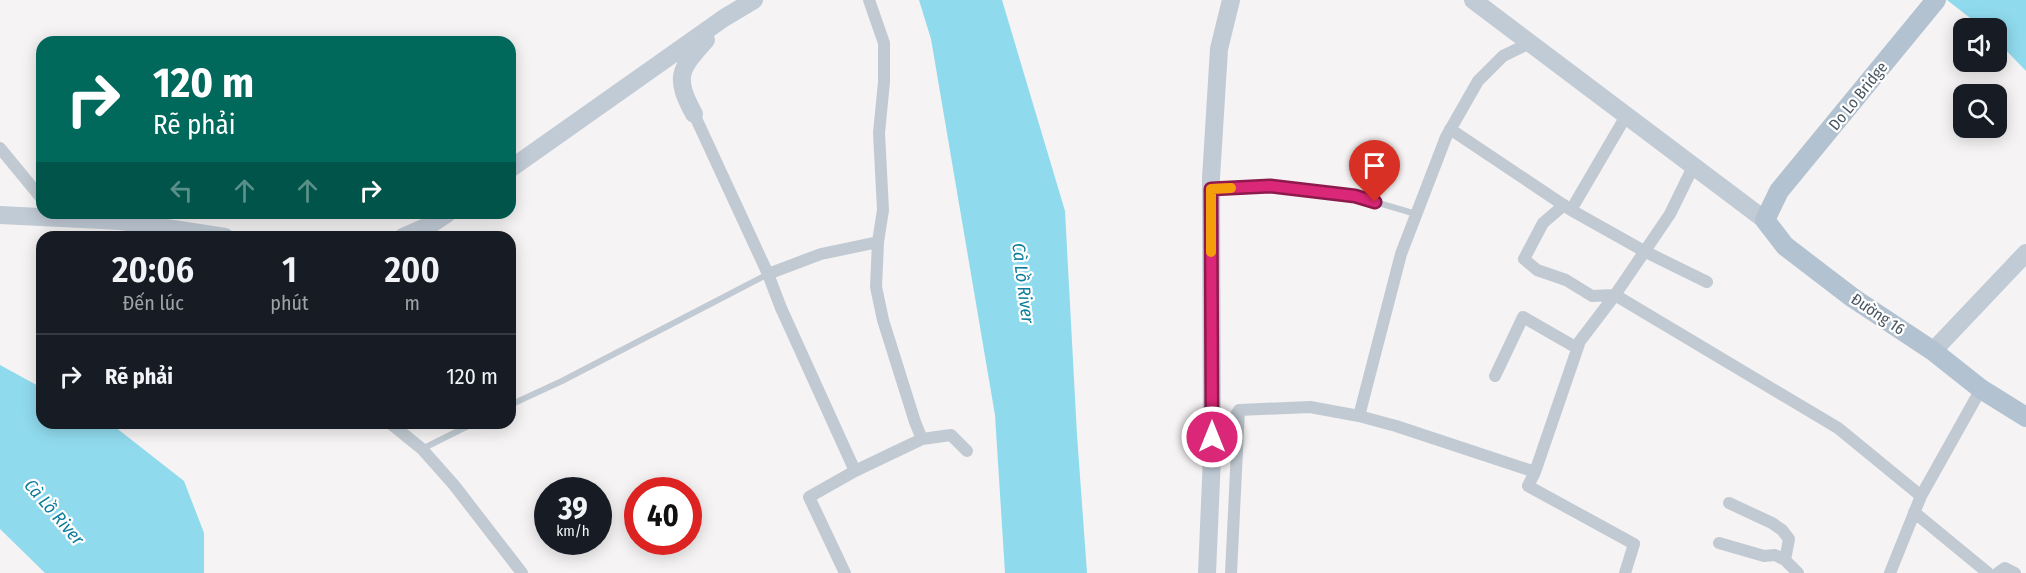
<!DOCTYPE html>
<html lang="vi">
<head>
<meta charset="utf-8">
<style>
  :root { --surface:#171b24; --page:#20242c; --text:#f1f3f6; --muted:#9ea1a6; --line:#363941 }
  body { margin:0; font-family:"Fira Sans Condensed",sans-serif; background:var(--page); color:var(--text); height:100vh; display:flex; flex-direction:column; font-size:22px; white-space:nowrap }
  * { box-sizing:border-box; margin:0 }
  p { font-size:20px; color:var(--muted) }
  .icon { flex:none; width:33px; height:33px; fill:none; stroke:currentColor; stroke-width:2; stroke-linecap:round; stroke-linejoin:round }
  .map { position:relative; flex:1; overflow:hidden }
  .side { position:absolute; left:36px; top:231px; width:480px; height:198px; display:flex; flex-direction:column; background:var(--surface); border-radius:18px; box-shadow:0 3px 15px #0003 }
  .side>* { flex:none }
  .banner { position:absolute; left:36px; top:36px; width:480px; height:183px; border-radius:18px; box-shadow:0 3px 15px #0003; background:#00695c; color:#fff; overflow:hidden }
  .buttons { position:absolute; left:1953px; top:18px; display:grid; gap:12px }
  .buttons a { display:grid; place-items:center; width:54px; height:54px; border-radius:12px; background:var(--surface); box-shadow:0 3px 15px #0003; font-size:30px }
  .speed { position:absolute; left:534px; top:477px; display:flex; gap:12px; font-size:30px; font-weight:700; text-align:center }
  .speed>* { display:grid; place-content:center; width:78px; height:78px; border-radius:50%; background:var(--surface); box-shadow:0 3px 15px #0003; line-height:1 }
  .speed small { font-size:15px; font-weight:400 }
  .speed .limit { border:9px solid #d22; background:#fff; color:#111 }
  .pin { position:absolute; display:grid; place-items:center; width:51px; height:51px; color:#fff; margin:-62px -26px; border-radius:50% 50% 50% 0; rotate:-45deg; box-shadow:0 0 6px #0007 }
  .pin .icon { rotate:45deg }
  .me { position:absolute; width:66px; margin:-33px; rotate:0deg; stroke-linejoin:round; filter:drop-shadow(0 0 4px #0008) }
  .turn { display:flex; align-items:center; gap:21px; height:126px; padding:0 18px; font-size:27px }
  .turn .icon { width:78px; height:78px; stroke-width:2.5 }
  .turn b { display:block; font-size:42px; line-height:51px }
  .lanes { display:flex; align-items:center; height:57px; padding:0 18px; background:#0003; justify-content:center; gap:30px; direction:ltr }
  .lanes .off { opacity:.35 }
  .eta { display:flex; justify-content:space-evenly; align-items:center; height:102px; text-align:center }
  .eta b { font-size:36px; font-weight:600; line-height:42px }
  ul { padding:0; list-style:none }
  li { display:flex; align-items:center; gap:18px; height:84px; padding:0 18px; border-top:2px solid var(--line) }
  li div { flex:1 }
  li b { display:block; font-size:22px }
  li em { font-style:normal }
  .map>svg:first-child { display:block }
  .water { fill:#90daee }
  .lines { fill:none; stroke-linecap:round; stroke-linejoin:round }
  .lane { stroke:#c1cad2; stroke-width:6 }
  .street { stroke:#c1cad2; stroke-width:12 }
  .secondary { stroke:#c1cbd6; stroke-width:18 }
  .primary { stroke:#b3c2d1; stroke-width:20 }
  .route-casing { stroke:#8e194d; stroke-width:15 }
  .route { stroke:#db2777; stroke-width:10 }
  .slow { stroke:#f59e0b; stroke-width:10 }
  .labels { text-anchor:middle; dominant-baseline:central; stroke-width:4.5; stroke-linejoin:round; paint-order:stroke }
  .street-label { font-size:16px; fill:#4a5661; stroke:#fff }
  .water-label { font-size:18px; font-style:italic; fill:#0c7c9b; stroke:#fff }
</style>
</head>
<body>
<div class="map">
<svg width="2026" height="573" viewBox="0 0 2026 573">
  <rect width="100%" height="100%" fill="#f5f3f3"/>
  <path class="water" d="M919 0H1002L1065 211 1077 435 1087 573H1005L995 415 931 39Z
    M1947 0H2026V71L1997 41 1996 28H1983Z
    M0 365 42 388V423H110L184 481 204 533V573H45L0 529Z"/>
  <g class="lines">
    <path class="lane" d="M1213 189 1270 186 1355 196 1416 214
      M510 405 562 381 768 274
      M422 449 474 423"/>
    <path class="street" d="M869 0 884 43V82L879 133 883 210 878 242
      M694 114 768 274 781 308 855 471
      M1450 129 1571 210 1644 251 1707 282
      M0 148 42 199
      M1564 205 1543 223 1524 259 1537 270 1566 280 1592 296 1615 295 1838 428 1921 496
      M1571 210 1626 116
      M768 274 821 254 878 242 876 287 883 320 915 422 922 439
      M1495 376 1523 317 1577 348
      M1239 410 1310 407 1359 416 1396 426 1535 472
      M1359 416 1401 254 1446 137 1478 81 1503 56 1530 43
      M390 423 422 449 454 485 522 573
      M1214 453 1237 413
      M1729 503 1772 523 1782 530 1789 539 1785 560
      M1914 512 1988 573
      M1719 543 1764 556 1775 555 1785 560 1798 573
      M845 573 809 497 855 471 922 439 951 435 967 451
      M1231 573 1239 410
      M1625 573 1634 544 1528 486 1535 472 1580 341 1615 295 1670 214 1693 167
      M1890 573 1921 496 1981 389
      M1998 573 2005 568 2015 573"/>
    <path class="secondary" d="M1473 0 1765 220
      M694 114C674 77 679 70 706 40
      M510 169 724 18 754 0
      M0 215 121 221 225 237
      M403 237 430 225 448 213
      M1933 351 2026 253
      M1207 573 1212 457 1211 178 1219 49 1231 0"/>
    <path class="primary" d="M1936 0 1779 191 1765 220 1785 246 1853 298 1933 351 1981 389 2026 417"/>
  </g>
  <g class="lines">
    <defs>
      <path id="route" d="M1212 437 1211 189 1270 186 1355 196 1375 202"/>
    </defs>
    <use href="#route" class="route-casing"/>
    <use href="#route" class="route"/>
    <path class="slow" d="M1211 252V189L1231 188"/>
  </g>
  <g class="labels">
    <g class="street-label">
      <text transform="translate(1858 96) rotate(-51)">Do Lo Bridge</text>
      <text transform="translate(1878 314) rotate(34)">Đường 16</text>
    </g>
    <g class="water-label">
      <text transform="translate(1023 283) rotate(83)">Cà Lồ River</text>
      <text transform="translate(54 512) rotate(49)">Cà Lồ River</text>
    </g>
  </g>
</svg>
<div class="buttons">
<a><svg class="icon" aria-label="sound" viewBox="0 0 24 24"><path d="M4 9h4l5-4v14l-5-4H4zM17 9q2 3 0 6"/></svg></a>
<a><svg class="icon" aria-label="search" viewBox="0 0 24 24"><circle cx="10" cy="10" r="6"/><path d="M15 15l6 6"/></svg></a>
</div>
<div class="speed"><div>39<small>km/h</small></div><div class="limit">40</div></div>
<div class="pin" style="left:1375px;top:202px;background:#d93025"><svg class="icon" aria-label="arrive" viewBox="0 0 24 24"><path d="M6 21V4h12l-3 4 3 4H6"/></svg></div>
<svg class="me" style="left:1212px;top:437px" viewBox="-20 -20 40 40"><circle r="17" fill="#db2777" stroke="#fff" stroke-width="3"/><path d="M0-11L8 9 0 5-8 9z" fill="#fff"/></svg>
<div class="banner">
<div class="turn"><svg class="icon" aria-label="right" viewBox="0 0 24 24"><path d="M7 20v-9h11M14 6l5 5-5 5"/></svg><div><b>120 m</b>Rẽ phải</div></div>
<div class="lanes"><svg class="icon off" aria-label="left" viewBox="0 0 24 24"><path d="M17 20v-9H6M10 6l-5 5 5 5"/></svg><svg class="icon off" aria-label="ahead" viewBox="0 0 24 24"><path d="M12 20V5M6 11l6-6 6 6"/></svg><svg class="icon off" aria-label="ahead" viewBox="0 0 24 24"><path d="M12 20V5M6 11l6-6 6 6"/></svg><svg class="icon" aria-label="right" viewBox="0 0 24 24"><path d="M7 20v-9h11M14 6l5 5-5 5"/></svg></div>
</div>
<section class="side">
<div class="eta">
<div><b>20:06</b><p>Đến lúc</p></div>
<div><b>1</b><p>phút</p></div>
<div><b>200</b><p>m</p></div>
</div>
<ul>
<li><svg class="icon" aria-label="right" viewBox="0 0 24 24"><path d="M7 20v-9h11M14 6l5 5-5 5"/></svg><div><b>Rẽ phải</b></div><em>120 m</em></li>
</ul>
</section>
</div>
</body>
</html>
